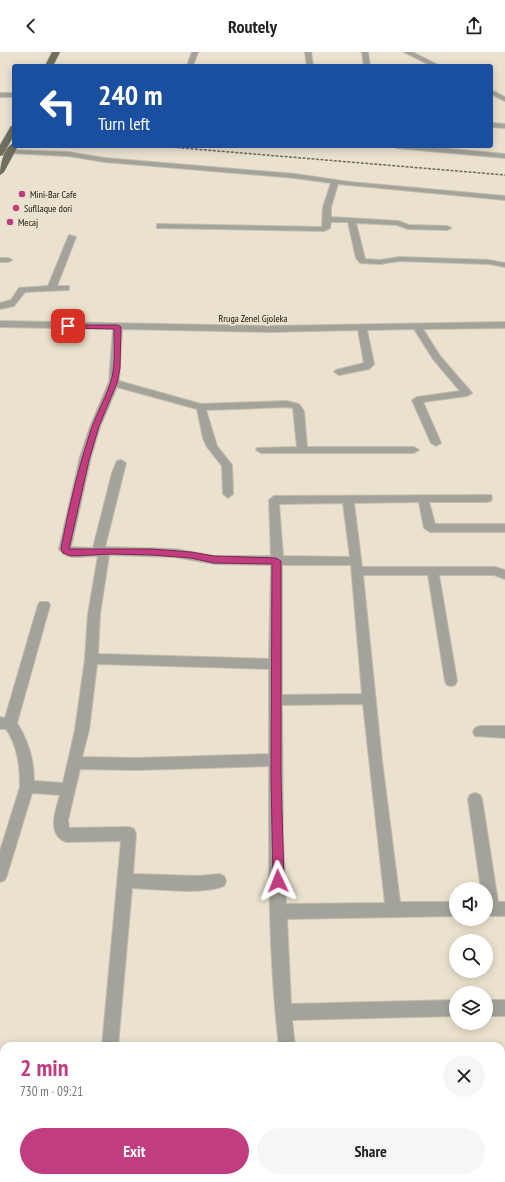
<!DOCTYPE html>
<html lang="en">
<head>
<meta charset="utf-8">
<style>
  :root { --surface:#fff; --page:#f6f6f6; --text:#202124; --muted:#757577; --accent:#c23d7f }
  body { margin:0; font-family:"PT Sans Narrow",sans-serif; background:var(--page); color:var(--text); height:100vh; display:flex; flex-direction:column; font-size:15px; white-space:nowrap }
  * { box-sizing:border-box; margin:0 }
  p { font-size:13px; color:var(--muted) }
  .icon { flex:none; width:22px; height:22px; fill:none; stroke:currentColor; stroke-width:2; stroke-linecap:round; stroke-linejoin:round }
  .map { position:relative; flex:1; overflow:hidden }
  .side { position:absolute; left:0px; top:990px; width:505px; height:140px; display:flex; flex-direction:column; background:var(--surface); border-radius:12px 12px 0 0; box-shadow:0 2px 10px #0003 }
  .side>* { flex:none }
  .guide { position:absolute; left:12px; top:12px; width:481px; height:84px; border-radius:4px; box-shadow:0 2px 10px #0003; background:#1a4fa0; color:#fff; overflow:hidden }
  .tools { position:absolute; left:449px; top:830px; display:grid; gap:8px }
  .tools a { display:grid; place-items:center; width:44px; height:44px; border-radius:50%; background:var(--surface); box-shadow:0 2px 10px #0003; font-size:20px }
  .pin { position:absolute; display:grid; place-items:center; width:34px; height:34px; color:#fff; margin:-17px; border-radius:8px; box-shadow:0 2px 6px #0006 }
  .me { position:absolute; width:44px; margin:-22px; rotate:358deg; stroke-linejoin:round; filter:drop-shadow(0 0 3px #0008) }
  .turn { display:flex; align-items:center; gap:14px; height:84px; padding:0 20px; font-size:18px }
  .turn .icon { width:52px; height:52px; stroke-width:2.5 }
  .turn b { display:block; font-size:28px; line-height:34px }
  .round { display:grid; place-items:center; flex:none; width:42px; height:42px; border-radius:21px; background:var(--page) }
  .overview { display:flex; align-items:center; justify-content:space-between; height:68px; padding:0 20px }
  h1 { font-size:24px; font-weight:700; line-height:30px; color:var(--accent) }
  .action { display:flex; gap:8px; margin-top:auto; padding:8px 20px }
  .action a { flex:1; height:46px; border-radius:24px; background:var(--accent); color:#fff; font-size:16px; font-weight:700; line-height:46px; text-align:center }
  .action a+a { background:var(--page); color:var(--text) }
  header { display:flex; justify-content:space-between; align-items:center; height:52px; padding:0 20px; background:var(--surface); font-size:18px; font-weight:700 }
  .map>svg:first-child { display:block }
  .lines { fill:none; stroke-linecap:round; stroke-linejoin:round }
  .minor-casing { stroke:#c4bdab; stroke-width:2 }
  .major-casing { stroke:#c4bdab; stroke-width:1 }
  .minor { fill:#a3a39b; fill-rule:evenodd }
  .major { fill:#6f6f5f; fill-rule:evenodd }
  .rail { stroke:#6f6a5e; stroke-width:1.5; stroke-dasharray:3 1.5; stroke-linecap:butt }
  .route { fill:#c23d7f; stroke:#7e2853 }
  .poi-dot { fill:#c23d7f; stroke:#eae2ce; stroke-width:1.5 }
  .labels { text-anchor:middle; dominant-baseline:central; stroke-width:4; stroke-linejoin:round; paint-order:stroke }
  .far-poi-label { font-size:10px; fill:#18150e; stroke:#eae2ce; text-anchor:start }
  .far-street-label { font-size:10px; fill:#18150e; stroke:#eae2ce }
</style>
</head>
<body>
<header><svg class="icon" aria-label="back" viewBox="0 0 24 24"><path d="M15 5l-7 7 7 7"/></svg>Routely<svg class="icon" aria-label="share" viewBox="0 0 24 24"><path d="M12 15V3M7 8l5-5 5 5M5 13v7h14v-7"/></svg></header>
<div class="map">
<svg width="505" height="1130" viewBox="0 0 505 1130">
  <rect width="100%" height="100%" fill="#eae2ce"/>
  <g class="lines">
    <defs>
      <path id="minor" d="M192 0H198L193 14H187Z
        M305 0H311L313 14H307Z
        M362 0H368L370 14H364Z
        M404 0H412L440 14H432Z
        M491 38 505 45V49L491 42Z
        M0 41H14V45H0Z
        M491 71 505 72V76L491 75Z
        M393 94H418L505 102V106L396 96Z
        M11 98 68 100 105 106 295 122 350 130 505 144V148L338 132 331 155V165L398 169 409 173 447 174 451 176 447 178 408 177 397 173 356 171 365 207 380 208 400 205 489 208 505 211V215L489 212 400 209 380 212 360 211 356 206 348 170H331L330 176 324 179 160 176H157V172L322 175 323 155 331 131 295 126 105 110 68 104 9 101 8 100Z
        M69 183 76 185 57 234H69V238L25 240 14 254 0 257V251L11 248 19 236 48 234Z
        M0 206H8L12 208 8 210H0Z
        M0 269 270 274 505 270V276L423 277 440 304 472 341 467 344 423 350 441 391 436 394 431 391 412 348 417 345 460 339 433 307 414 277 367 278 374 312 369 317 339 323 334 320 336 318 364 311 358 278 270 280 122 277 119 329 201 352 286 349 299 352 304 359 307 395H414L419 398 414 401H261L256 398 257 396 297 395 293 356 286 355 206 358 217 394 232 413 233 442 228 446 223 442 222 414 207 395 203 386 197 357 117 335 100 375 91 405 71 495 93 496 112 421 117 409 121 408 126 411 105 495 175 497 214 504H271L269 448 274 444 491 443 492 446 491 449 487 450H429L435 472H505V480H430L424 476 419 450 354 451 362 515H495L505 518V527L494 523H439L457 629 455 633 451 634 447 633 445 629 428 523H363L382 709 400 850H456V864L287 867 291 952 456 948V964L292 968 295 994H279C268 903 269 806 269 714L137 718 80 717 68 768 69 776 129 775 134 777 136 782 133 822 199 824 219 822 224 824 226 829 224 834C202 843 157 837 132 836L118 994H102L121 789 66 790C46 782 56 758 60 743L32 741 7 823 5 828 0 830V799L20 735C20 715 18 694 6 677H0V665L5 666 38 553 40 550H48L50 553 17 671C28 688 34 709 34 729L63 731 75 678 85 607 88 562 98 504C85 503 67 510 59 497L80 405 90 375 109 330 113 277 0 275ZM343 451 350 505 283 504 279 452ZM109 503 175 505 214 512 271 513 269 607 98 602 100 562ZM282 513H351L362 642 282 643ZM97 612 269 617V702L137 706 82 705 89 678ZM363 652 385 851 286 852 283 784 282 653Z
        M480 674H505V686L475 684 473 680 475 676Z
        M475 741 480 743 482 747 498 850H505V864H486V837H481L468 747 470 743Z
        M486 948H505V964H486Z
        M501 1073H505V1091H501Z
        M305 1126H323V1130H305Z"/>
      <path id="major" d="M52 0H60L53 14H45Z
        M11 74H14V83L3 103 0 104V93Z
        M14 91V94H18L4 120 0 123C0 114 4 94 14 91Z"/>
    </defs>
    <use href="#minor" class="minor-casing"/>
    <use href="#major" class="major-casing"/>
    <use href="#minor" class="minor"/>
    <use href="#major" class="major"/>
    <path class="rail" d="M159 94 505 123"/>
  </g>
  <path class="route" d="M65 273H118L121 275 120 316 117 331 99 374 89 408 69 497H152L191 500 214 504 276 506 281 509V725L284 829 282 833 278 835 274 833 273 829 271 725 272 512 214 511 191 506 152 503 111 502 71 504 63 501 61 497C68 459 77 421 89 384 94 366 104 350 110 332 116 315 114 295 114 277L68 276 64 274Z"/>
  <g class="poi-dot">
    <circle cx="22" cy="142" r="4"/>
    <circle cx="16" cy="156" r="4"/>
    <circle cx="10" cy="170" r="4"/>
  </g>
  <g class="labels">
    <g class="far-poi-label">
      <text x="30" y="142">Mini-Bar Cafe</text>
      <text x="24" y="156">Sufllaque dori</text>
      <text x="18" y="170">Mecaj</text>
    </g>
    <g class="far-street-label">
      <text x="253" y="266">Rruga Zenel Gjoleka</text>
    </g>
  </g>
</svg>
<div class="tools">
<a><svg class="icon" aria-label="sound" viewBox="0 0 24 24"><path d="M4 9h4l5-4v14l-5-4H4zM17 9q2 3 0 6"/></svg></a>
<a><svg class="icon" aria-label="search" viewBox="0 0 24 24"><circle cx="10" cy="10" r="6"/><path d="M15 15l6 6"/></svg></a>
<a><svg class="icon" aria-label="layers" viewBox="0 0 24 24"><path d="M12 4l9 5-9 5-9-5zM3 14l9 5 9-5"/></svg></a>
</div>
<div class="pin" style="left:68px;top:274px;background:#d93025"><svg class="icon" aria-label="arrive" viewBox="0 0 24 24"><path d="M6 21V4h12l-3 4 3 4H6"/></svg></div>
<svg class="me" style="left:278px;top:829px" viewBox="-20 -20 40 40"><path d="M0-17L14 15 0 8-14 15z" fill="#c23d7f" stroke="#fff" stroke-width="4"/></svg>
<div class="guide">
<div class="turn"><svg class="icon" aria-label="left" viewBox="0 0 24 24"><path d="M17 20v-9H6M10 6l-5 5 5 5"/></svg><div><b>240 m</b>Turn left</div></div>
</div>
<section class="side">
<div class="overview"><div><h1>2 min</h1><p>730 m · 09:21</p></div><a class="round"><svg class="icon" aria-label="close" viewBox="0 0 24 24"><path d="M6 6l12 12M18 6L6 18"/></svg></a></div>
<div class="action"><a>Exit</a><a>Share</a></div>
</section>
</div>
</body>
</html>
